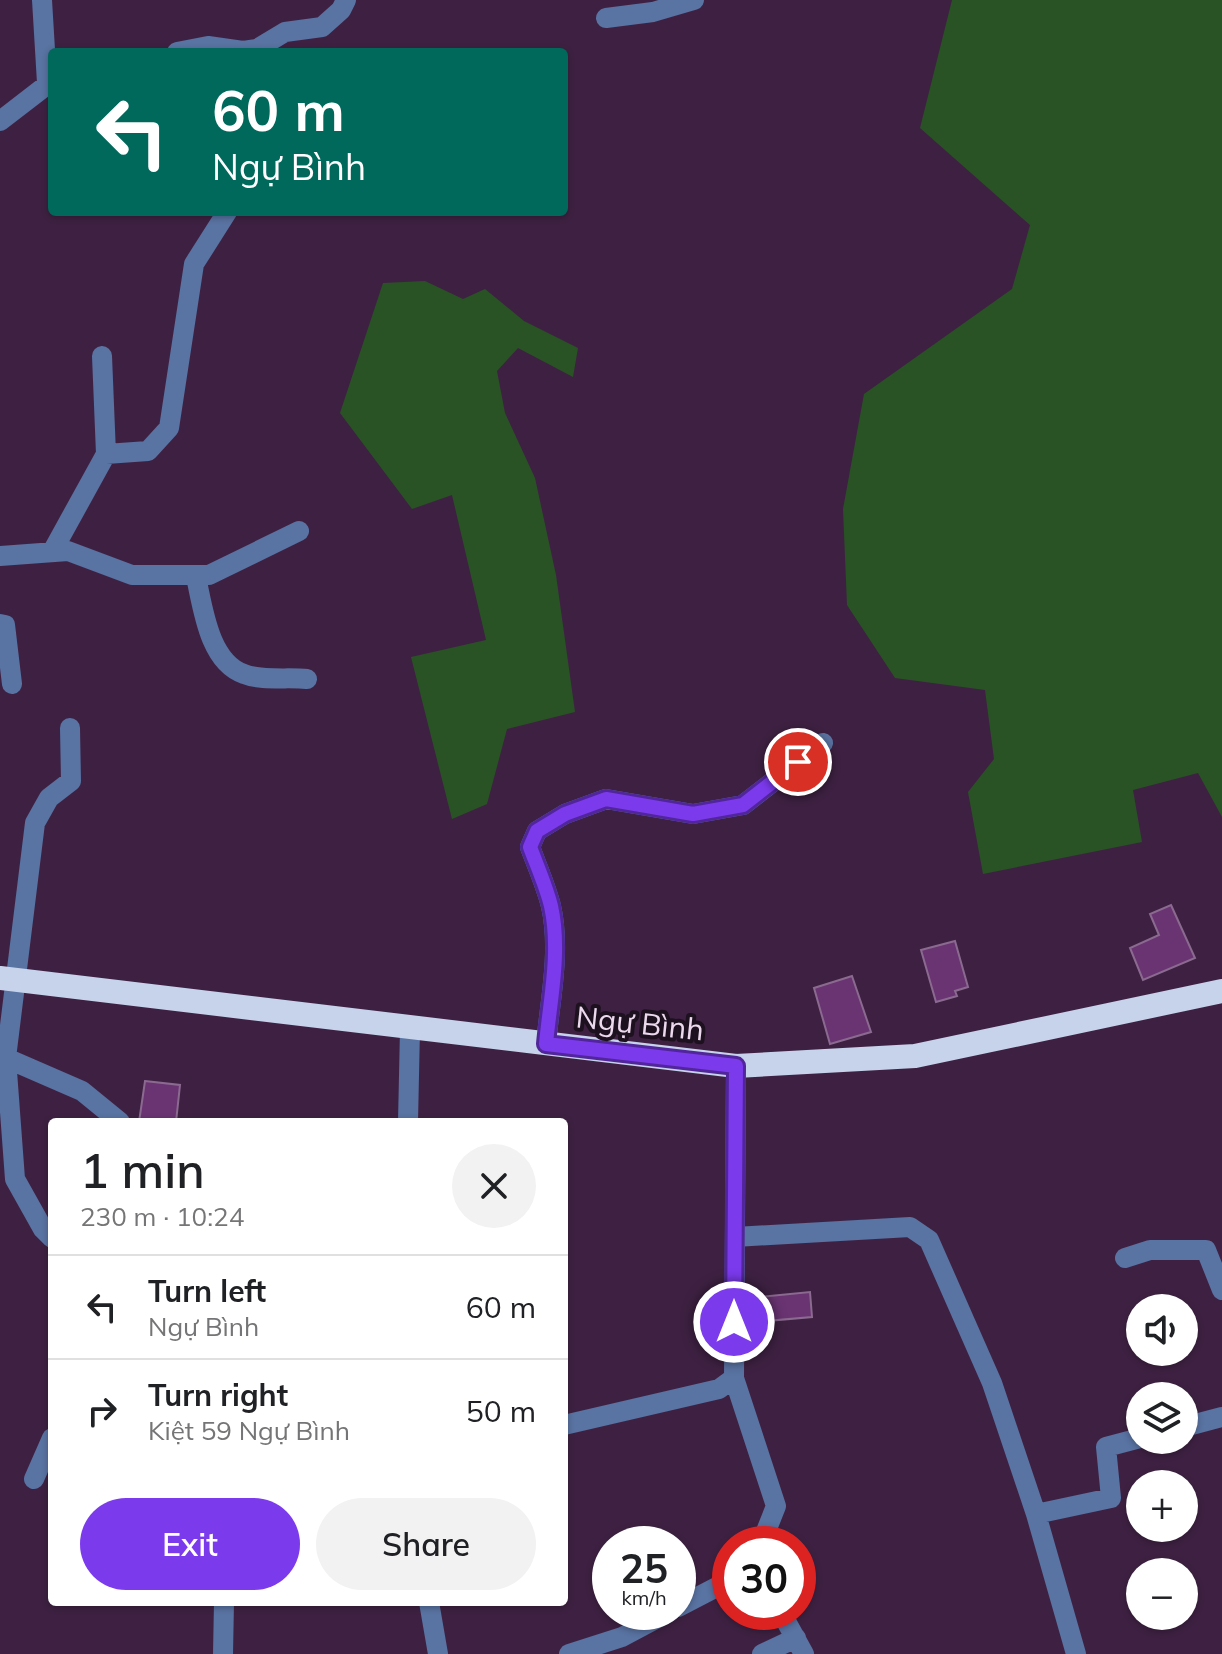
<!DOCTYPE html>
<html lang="en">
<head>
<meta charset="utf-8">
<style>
  :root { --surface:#fff; --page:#f2f2f2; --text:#202124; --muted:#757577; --line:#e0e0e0; --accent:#7c3aed }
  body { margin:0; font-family:Mulish,sans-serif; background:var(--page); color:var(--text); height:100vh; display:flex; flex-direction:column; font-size:30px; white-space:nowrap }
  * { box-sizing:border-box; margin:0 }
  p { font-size:26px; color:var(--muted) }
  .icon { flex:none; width:44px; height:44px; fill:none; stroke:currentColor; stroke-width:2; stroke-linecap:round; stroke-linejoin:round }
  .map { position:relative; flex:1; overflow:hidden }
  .drawer { position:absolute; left:48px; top:1118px; width:520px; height:488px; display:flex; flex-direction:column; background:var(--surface); border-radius:8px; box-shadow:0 2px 6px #0004 }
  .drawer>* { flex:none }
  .hud { position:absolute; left:48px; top:48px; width:520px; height:168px; border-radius:8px; box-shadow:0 2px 6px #0004; background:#00695c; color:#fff; overflow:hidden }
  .buttons { position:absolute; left:1126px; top:1294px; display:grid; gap:16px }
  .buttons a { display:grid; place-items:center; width:72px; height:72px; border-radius:50%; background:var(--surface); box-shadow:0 2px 6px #0004; font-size:40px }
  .speed { position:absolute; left:592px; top:1526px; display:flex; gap:16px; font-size:40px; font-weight:700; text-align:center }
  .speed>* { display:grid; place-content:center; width:104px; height:104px; border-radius:50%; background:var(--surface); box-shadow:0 2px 6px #0004; line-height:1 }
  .speed small { font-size:20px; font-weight:400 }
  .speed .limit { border:12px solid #d22; background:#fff; color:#111 }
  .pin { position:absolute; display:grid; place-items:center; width:68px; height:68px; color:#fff; margin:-34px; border:4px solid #fff; border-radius:50%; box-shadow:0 2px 8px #0007 }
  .me { position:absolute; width:88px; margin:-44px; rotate:0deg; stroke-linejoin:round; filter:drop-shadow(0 0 6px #0008) }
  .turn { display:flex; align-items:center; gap:28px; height:168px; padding:0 32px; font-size:36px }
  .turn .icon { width:104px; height:104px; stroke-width:2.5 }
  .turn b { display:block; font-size:56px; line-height:68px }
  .round { display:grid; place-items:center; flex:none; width:84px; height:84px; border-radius:42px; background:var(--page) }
  .head { display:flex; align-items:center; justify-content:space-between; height:136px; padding:0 32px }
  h1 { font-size:48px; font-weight:600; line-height:60px }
  .primary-button { display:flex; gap:16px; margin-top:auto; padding:16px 32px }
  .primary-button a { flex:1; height:92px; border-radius:48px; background:var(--accent); color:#fff; font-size:32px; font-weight:600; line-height:92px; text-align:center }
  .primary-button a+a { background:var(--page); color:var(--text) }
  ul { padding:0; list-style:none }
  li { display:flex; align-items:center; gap:24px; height:104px; padding:0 32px; border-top:2px solid var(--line) }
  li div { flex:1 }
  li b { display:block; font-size:30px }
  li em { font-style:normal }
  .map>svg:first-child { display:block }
  .green { fill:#295325 }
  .building { fill:#6a3473; stroke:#8b6a90; stroke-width:2 }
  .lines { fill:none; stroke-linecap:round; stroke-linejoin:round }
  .minor { stroke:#5973a2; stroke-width:20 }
  .highway { stroke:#c6d3ea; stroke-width:24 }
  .route-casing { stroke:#51269a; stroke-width:20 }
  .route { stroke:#7c3aed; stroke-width:14 }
  .labels { text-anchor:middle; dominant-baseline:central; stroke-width:8; stroke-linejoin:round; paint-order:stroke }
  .street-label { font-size:30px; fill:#ecd9ee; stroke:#1d111f }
</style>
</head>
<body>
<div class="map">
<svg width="1222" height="1654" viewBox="0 0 1222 1654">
  <rect width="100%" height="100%" fill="#3e2142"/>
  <path class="green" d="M952 0H1222V817L1198 773 1133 790 1142 842 983 874 968 792 994 759 985 690 895 678 847 605 843 509 864 394 1012 289 1030 225 920 128Z
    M425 281 463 299 485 289 524 321 578 348 573 377 518 348 497 371 505 413 535 478 556 575 575 712 507 729 487 804 452 819 411 657 486 640 452 495 412 509 340 413 383 283Z"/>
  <path class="building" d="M1171 905 1195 958 1143 980 1130 948 1159 935 1150 914Z
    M955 941 968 987 955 991 957 996 936 1002 921 950Z
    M852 976 871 1032 830 1044 814 988Z
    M145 1081 180 1085 176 1122H139Z
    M810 1292 812 1317 732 1324 730 1300Z"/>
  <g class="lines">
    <path class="minor" d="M42 0 47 83
      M606 18 653 12 694 0
      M177 52 208 46 243 51 257 49 285 32 322 27 341 10 346 0
      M0 121 52 81
      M106 454 148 451 169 428 194 264 227 212
      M52 552 106 454 102 356
      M0 556 68 551 132 575H209L299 531
      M196 577C203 608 209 662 244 674 261 681 288 677 307 679
      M0 624 5 625 12 684
      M546 1044C550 1000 561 951 551 906 546 886 537 866 530 847L537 831 565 814 606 799 693 814 743 805 823 743
      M6 1058 82 1091 120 1122
      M736 1066 734 1378 776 1506 761 1544
      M408 1122 410 1029
      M735 1237 910 1227 929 1240 992 1383 1036 1514 1076 1654
      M52 1238 43 1229 15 1179 6 1058 35 823 49 798 71 781 70 728
      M1125 1258 1150 1250H1206L1222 1290
      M564 1425 719 1389 734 1378
      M1184 1427 1222 1417
      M34 1479 52 1438
      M1036 1514 1111 1498 1106 1447 1140 1438
      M429 1602 438 1654
      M678 1607 730 1580
      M781 1612 804 1654
      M223 1654 224 1602
      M569 1654 622 1637 669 1612
      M762 1654 796 1638"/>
    <path class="highway" d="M0 978 736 1066 915 1056 1222 991"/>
  </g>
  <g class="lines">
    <defs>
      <path id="route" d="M734 1322 736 1066 546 1044C550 1000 561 951 551 906 546 886 537 866 530 847L537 831 565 814 606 799 693 814 743 805 798 762"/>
    </defs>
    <use href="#route" class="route-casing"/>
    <use href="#route" class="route"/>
  </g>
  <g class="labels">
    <g class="street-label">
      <text transform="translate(640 1023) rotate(6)">Ngự Bình</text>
    </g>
  </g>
</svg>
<div class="buttons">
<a><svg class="icon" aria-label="sound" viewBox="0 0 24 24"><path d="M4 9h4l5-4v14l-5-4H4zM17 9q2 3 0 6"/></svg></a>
<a><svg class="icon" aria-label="layers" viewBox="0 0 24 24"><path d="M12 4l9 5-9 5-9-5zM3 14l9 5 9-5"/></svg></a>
<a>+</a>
<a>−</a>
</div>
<div class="speed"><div>25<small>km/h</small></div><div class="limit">30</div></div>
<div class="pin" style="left:798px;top:762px;background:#d93025"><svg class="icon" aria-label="arrive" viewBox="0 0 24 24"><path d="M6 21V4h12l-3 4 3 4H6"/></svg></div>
<svg class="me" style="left:734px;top:1322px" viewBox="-20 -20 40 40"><circle r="17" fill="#7c3aed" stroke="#fff" stroke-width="3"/><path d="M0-11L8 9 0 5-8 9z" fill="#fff"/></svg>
<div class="hud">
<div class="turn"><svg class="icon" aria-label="left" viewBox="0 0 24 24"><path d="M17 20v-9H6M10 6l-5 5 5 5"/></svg><div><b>60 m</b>Ngự Bình</div></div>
</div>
<section class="drawer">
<div class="head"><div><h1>1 min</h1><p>230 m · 10:24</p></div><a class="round"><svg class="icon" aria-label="close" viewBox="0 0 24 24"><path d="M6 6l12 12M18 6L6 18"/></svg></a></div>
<ul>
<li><svg class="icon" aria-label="left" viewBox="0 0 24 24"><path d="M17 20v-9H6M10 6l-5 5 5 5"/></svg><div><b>Turn left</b><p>Ngự Bình</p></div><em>60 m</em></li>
<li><svg class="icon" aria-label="right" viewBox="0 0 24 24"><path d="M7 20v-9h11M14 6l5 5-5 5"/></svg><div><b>Turn right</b><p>Kiệt 59 Ngự Bình</p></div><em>50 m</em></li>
</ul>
<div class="primary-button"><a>Exit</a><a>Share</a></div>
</section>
</div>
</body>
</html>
